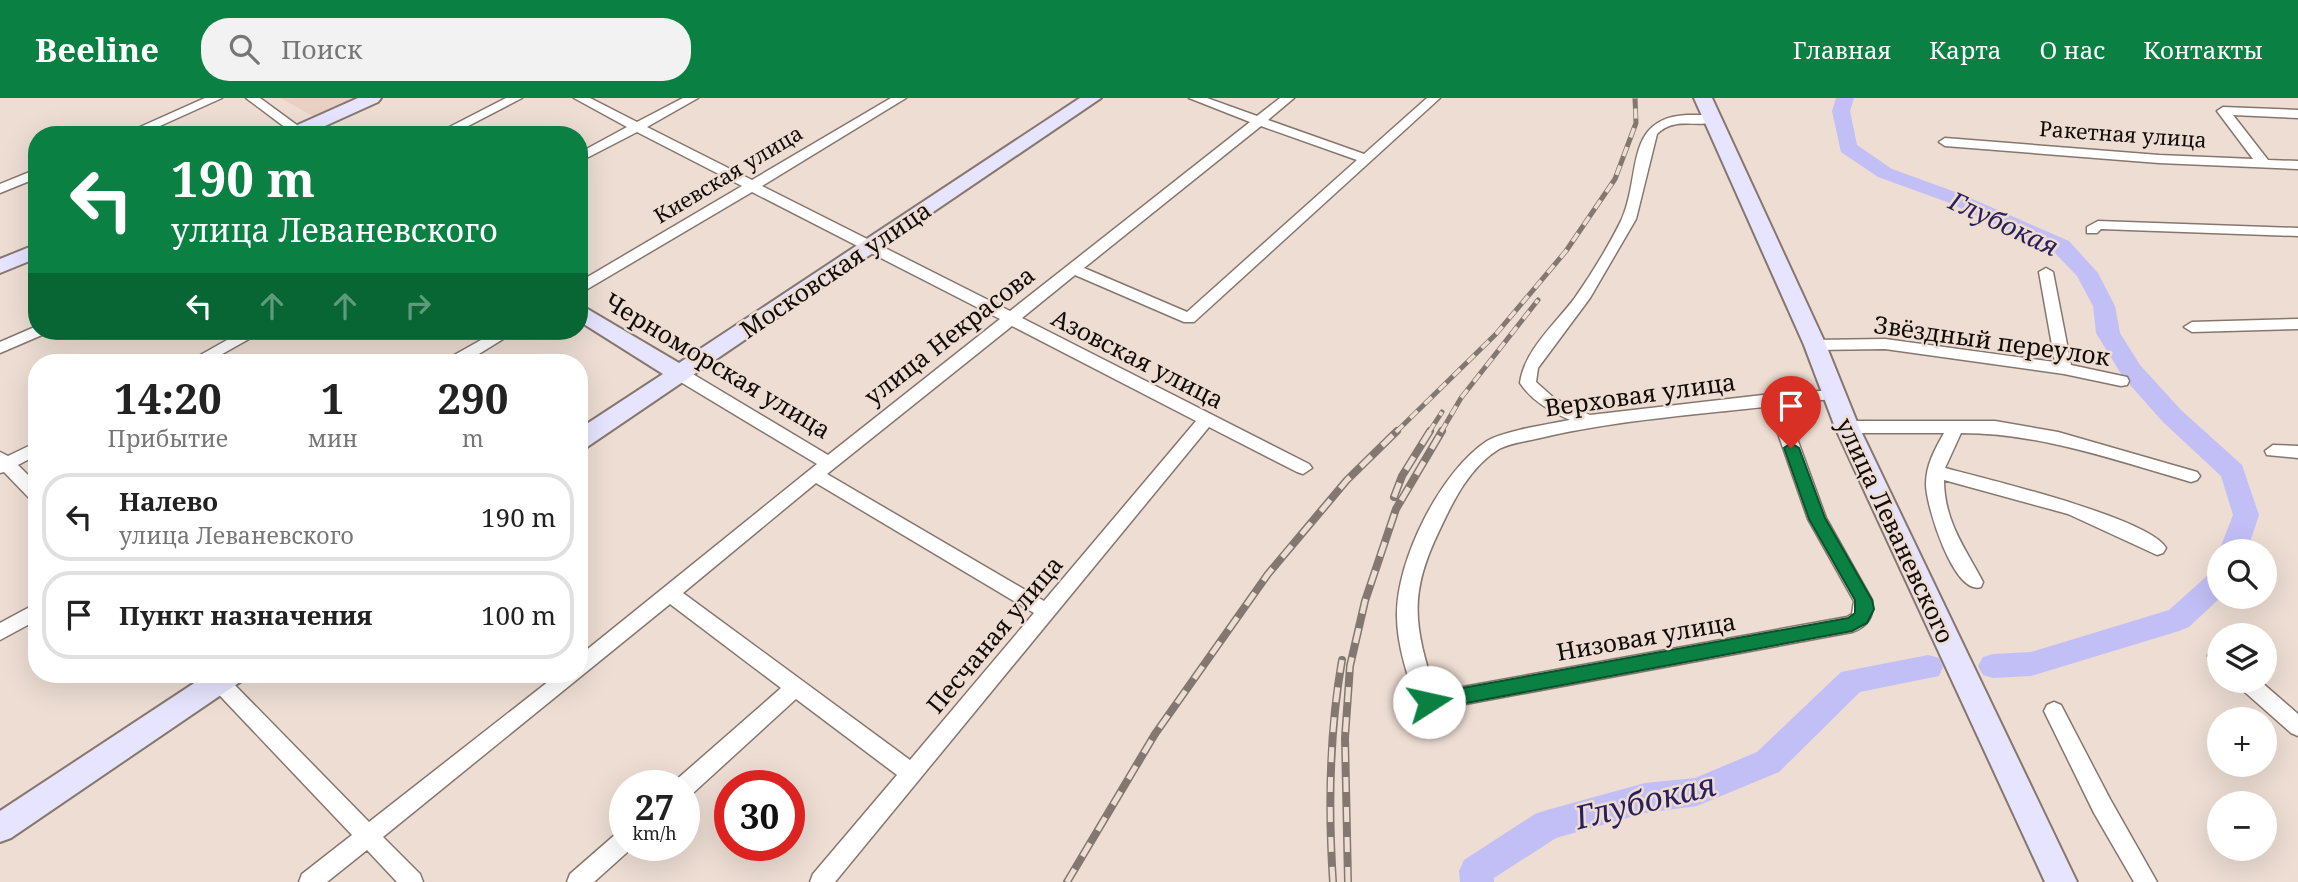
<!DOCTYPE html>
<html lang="ru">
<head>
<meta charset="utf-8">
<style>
  :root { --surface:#fff; --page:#f2f2f2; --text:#222; --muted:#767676; --line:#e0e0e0; --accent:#0b8043 }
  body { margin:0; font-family:"Noto Serif",serif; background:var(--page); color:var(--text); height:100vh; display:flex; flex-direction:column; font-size:26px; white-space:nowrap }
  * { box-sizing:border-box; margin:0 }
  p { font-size:23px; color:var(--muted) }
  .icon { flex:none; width:38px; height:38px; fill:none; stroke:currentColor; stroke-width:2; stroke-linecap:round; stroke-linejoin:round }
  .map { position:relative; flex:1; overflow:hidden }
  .sheet { position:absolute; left:28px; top:256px; width:560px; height:329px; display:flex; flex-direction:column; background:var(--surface); border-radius:28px; box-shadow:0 7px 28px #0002 }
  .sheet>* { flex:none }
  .guide { position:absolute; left:28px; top:28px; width:560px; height:214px; border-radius:28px; box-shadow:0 7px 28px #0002; background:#0b8043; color:#fff; overflow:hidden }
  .buttons { position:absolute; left:2207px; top:441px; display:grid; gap:14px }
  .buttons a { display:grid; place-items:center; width:70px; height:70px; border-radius:50%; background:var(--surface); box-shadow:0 7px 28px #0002; font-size:35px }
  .speed { position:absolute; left:609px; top:672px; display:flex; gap:14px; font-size:35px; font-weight:700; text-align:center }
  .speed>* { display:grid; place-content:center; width:91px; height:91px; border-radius:50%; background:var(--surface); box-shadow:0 7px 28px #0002; line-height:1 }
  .speed small { font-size:18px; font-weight:400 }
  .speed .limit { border:10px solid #d22; background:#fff; color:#111 }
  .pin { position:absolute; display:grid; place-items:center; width:60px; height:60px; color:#fff; margin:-72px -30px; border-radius:50% 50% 50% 0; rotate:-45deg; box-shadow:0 0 7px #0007 }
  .pin .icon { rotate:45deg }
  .me { position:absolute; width:77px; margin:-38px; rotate:80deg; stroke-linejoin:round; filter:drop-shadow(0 0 5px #0008) }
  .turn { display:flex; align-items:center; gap:24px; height:147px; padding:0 28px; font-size:32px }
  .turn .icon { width:91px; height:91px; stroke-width:2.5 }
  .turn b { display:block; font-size:49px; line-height:60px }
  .lanes { display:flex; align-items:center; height:66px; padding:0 28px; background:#0003; justify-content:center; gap:35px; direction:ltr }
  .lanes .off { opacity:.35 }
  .eta { display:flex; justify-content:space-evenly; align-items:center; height:119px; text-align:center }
  .eta b { font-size:42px; font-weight:700; line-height:49px }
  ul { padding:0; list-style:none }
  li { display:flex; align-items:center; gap:21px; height:88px; margin:0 14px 10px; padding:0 14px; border:4px solid var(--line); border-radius:28px }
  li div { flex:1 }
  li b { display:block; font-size:26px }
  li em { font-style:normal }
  header { display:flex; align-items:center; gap:42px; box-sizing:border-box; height:98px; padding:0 35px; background:var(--accent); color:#fff }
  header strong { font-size:33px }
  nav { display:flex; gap:38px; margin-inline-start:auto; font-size:24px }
  .search { width:490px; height:63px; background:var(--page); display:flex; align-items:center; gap:18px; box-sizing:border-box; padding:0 24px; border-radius:28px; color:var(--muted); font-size:26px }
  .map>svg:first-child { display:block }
  .built { fill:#e8d1c3 }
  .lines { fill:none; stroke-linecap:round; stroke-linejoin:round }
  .river { fill:#c2bff6; fill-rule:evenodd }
  .street-casing { stroke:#86776e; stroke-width:3 }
  .secondary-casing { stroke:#86776e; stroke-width:4 }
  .street { fill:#fff; fill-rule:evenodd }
  .secondary { fill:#e6e4fe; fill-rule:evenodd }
  .rail-far1-casing { stroke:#837871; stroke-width:5 }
  .rail-casing { stroke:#837871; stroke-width:8 }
  .rail-far1 { stroke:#edddd3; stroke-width:3.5; stroke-dasharray:10; stroke-linecap:butt }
  .rail { stroke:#edddd3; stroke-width:5; stroke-dasharray:15; stroke-linecap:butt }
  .route { fill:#0b8043; stroke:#07532c; stroke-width:2 }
  .labels { text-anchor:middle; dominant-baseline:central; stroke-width:5; stroke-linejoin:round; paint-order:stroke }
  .far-street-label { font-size:21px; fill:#110c08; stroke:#edddd3 }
  .street-label { font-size:24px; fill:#110c08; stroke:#edddd3 }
  .water-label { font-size:26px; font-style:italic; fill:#2a1e5b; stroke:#edddd3 }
  .near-water-label { font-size:32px; font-style:italic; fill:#2a1e5b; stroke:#edddd3 }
</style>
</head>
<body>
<header>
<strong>Beeline</strong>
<div class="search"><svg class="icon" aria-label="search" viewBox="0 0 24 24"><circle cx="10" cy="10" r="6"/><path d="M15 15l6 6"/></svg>Поиск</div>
<nav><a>Главная</a><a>Карта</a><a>О нас</a><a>Контакты</a></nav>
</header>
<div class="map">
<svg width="2298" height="784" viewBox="0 0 2298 784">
  <rect width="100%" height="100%" fill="#edddd3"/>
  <path class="built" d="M280 0H353L313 18Z"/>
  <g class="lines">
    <path class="river" d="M1836 0H1854L1850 13 1857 47 1892 71 1961 96 2069 143 2098 175 2115 208 2120 235 2140 267 2181 312 2242 367 2259 417 2247 453H2219L2233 417 2221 378 2163 324 2123 279 2096 235 2093 208 2077 178 2053 153 1947 104 1878 79 1841 54 1832 13Z
      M2219 473V499H2221L2189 529 2179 533 2031 578 1993 580 1983 577 1978 568 1983 559 1993 556 2031 554 2169 512 2209 476Z
      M1928 557 1939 560 1943 569 1939 578 1860 594 1779 674 1697 708 1645 715 1556 740 1494 780V784H1460L1459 773 1464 762 1535 716 1547 712 1645 685 1695 680 1757 654 1841 574Z"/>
    <defs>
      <path id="street" d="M205 0H222L140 37H122Z
        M246 0H260L305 33 299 37 294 36Z
        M506 0H522L451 37H434Z
        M574 0H590L637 24 683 0H698L647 29 752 82 891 0H906L762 88 1010 213 1250 24 1189 0H1207L1257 18 1280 0H1294L1268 22 1364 56 1427 0H1440L1194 224H1184L1075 177 1022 220 1309 366 1312 370 1303 376 1297 374 1209 329 835 784H810L813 776 897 677 796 601 692 696 684 698V688H674L676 682 781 590 670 506 383 739 420 776 423 784H397L367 752 327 784H299L302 776 352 737 205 582 202 576H224L369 724 558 576H579V558L817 366 674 280 672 276 674 272H686L828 357 1000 221 752 94 579 196V184L742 88 637 34 579 64V55L627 29ZM1261 28 1357 62 1187 214 1084 170ZM1012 228 1196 323 1044 503 827 376ZM816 385 1034 515 910 662 683 495Z
        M2223 9 2298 12V20L2233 17 2268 62 2298 63V71L2159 65 1945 48 1939 44 1945 40 2159 57 2253 61 2217 13Z
        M1687 17H1712L1718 21C1702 33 1677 16 1657 36L1636 121 1590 200 1538 270 1536 284 1554 300 1590 317 1781 295 1839 292 1841 296 1839 300 1788 306 1787 313 1826 420 1872 502C1875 518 1867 529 1852 534L1428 613 1421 610C1408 584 1397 546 1397 518 1396 462 1441 373 1487 343 1503 333 1549 326 1570 322 1550 313 1532 303 1520 285 1524 253 1555 226 1574 201 1591 177 1608 149 1621 123 1642 79 1623 20 1687 17ZM1772 308 1775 327 1808 421 1854 503 1852 516 1847 519 1435 594C1414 527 1408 497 1440 431 1454 401 1470 369 1499 351 1510 345 1528 343 1540 340 1616 322 1694 317 1772 308Z
        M37 71V80L0 95V86Z
        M2098 123 2298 130V138L2101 131 2097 135H2087V129Z
        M2046 170 2053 174 2071 267 2127 279 2129 283 2127 287 2121 288 2064 276 1885 251 1815 252 1807 247 1815 242 1885 241 2055 264 2039 174Z
        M2298 221V231L2192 234 2184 229 2192 224Z
        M37 228V233H45L42 237 0 255V244Z
        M243 233H263L208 264H188Z
        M497 233H516L466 264H447L449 260Z
        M1847 323H1995L2058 334 2197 374 2200 378 2197 382 2191 384C2115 362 2040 335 1961 335L1945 370C1983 380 2150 420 2166 450L2163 455 2157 457 2068 416 1944 382C1944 423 1965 450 1983 484L1981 489C1954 498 1926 408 1926 386 1926 367 1935 351 1944 335H1847L1839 329Z
        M37 344V357L18 367 37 386V403L31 402 4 374 0 375V354L8 358Z
        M2273 347 2298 348V360L2267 357 2265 353Z
        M37 505V522L0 542V525Z
        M2218 550H2219V567L2212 565 2208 558 2211 552Z
        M2236 583H2260L2298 616V638L2291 635 2239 589Z
        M2054 604 2061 607 2110 701 2157 784H2134L2094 715 2044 613 2047 607Z
        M625 732V747H634L633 749 594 784H567L570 776 617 735Z"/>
      <path id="secondary" d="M358 0H381L378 4 305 37H281L284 33Z
        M1080 0H1101L587 349 579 351V331L663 276 579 223V206L679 265Z
        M1694 0H1712L1826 247 1859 329 2077 784H2045L1835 329 1804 247Z
        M37 146V160L0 175V161Z
        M208 576H244L240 584 11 740 0 744V713Z"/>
    </defs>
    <use href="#street" class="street-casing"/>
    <use href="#secondary" class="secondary-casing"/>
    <use href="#street" class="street"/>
    <use href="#secondary" class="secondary"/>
    <defs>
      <path id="rail-far1" d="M1396 334 1496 236 1566 153 1615 81 1636 25 1635 0
        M1429 334 1442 314
        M1441 334 1461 300 1538 202"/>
      <path id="rail" d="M1394 399 1402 378 1430 333
        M1067 784 1155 636 1268 476 1347 382 1397 333
        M1333 784C1328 709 1329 636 1342 562
        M1348 784 1345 640 1350 568 1365 503 1396 411 1442 333"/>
    </defs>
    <use href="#rail-far1" class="rail-far1-casing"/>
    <use href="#rail" class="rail-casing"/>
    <use href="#rail-far1" class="rail-far1"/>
    <use href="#rail" class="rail"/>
  </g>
  <path class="route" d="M1791 345 1799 350 1825 420 1872 502 1874 511 1867 525 1852 533 1429 612 1422 610 1419 604 1422 599 1429 596 1848 520 1855 515V502L1809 421 1784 350Z"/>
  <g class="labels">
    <g class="far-street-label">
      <text transform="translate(2123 36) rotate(4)">Ракетная улица</text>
      <text transform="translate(728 76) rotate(-31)">Киевская улица</text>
    </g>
    <g class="street-label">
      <text transform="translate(835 171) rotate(-34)">Московская улица</text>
      <text transform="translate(949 237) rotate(-38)">улица Некрасова</text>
      <text transform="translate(1992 242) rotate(8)">Звёздный переулок</text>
      <text transform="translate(1138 260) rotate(27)">Азовская улица</text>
      <text transform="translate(718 267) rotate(31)">Черноморская улица</text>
      <text transform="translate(1640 296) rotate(-8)">Верховая улица</text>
      <text transform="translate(1896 432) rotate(65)">улица Леваневского</text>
      <text transform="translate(994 536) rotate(-50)">Песчаная улица</text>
      <text transform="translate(1646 538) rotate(-10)">Низовая улица</text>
    </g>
    <g class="water-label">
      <text transform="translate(2004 125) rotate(25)">Глубокая</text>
    </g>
    <g class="near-water-label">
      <text transform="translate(1645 702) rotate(-14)">Глубокая</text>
    </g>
  </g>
</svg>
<div class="buttons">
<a><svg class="icon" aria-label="search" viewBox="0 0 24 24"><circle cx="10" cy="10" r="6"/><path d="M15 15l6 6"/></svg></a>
<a><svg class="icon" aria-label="layers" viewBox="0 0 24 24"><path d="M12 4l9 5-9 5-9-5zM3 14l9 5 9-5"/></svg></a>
<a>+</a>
<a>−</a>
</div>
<div class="speed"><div>27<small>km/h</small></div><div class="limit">30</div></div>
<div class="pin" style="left:1791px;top:350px;background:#d93025"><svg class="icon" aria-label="arrive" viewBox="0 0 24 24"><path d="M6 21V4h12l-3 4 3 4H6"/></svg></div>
<svg class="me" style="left:1429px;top:604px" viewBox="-20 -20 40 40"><circle r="19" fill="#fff"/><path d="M0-13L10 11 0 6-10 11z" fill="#0b8043"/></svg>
<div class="guide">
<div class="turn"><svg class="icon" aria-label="left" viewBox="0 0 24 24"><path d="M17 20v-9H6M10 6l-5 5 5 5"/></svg><div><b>190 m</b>улица Леваневского</div></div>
<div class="lanes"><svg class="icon" aria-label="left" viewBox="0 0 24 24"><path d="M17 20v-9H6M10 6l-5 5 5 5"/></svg><svg class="icon off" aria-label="ahead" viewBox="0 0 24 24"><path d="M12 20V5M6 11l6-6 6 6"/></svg><svg class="icon off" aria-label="ahead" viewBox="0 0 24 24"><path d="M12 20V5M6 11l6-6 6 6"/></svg><svg class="icon off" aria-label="right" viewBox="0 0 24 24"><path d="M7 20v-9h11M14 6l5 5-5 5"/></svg></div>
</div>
<section class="sheet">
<div class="eta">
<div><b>14:20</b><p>Прибытие</p></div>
<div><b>1</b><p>мин</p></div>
<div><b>290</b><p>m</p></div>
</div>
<ul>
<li><svg class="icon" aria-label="left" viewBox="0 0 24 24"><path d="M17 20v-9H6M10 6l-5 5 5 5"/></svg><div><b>Налево</b><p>улица Леваневского</p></div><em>190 m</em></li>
<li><svg class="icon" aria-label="arrive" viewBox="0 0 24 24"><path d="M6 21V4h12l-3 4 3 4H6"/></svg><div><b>Пункт назначения</b></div><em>100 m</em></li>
</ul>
</section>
</div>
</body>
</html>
